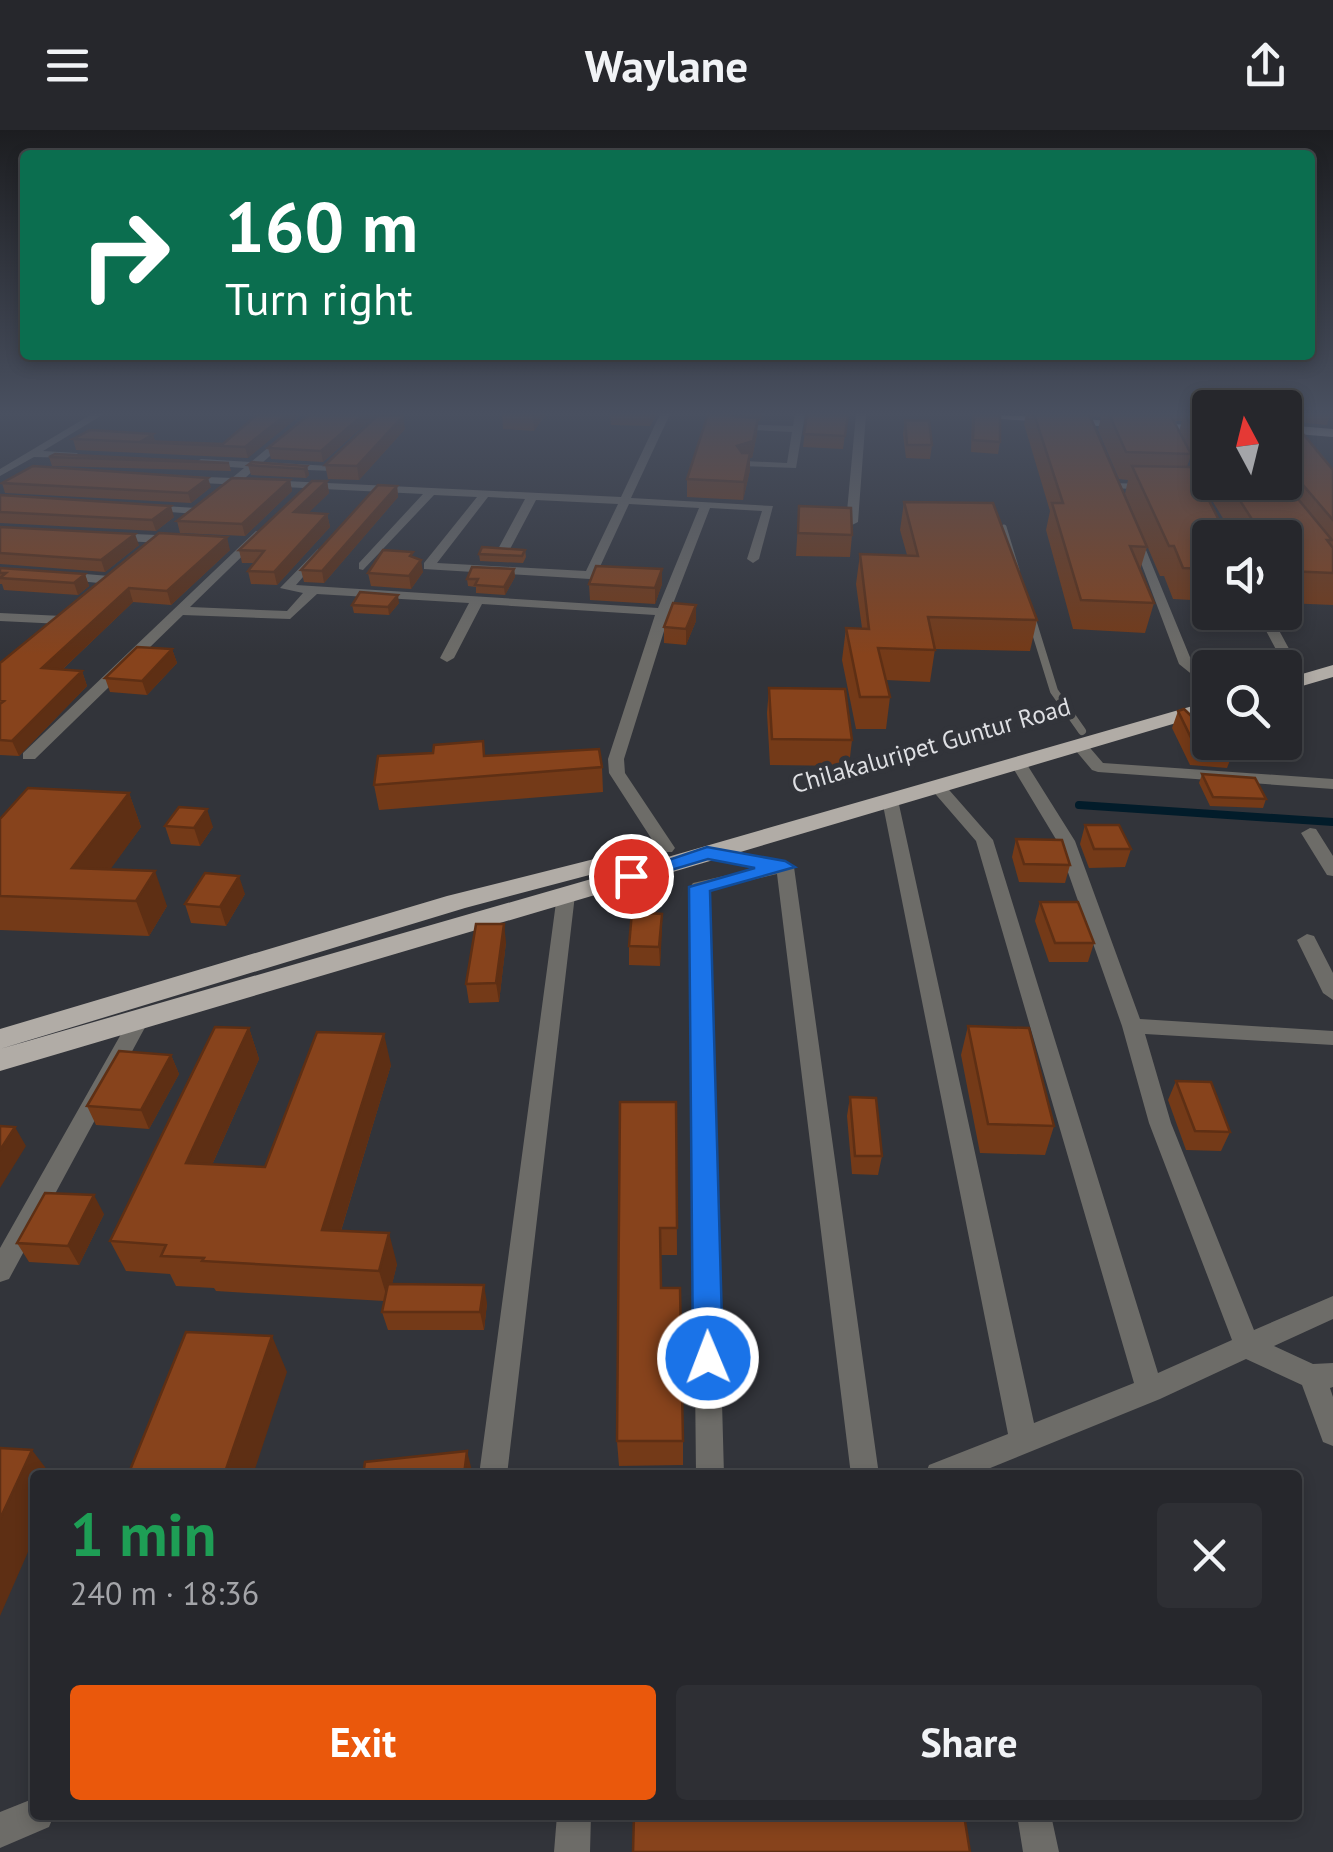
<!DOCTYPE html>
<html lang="en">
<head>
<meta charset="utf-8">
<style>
  :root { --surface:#26272c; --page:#2e2f34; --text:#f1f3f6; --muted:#a4a5a9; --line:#424448; --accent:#ea580c }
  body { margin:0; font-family:"PT Sans",sans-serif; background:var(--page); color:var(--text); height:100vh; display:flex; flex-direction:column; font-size:38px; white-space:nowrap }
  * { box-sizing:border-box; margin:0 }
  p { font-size:32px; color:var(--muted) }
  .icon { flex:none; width:55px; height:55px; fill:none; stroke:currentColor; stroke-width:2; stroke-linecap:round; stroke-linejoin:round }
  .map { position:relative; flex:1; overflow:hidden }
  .side { position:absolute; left:30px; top:1340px; width:1272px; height:350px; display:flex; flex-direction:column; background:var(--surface); border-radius:10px; box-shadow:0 5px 15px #0003,0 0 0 2px var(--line) }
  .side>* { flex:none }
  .hud { position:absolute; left:20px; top:20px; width:1295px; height:210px; border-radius:10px; box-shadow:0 5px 15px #0003,0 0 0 2px var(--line); background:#0b6e4f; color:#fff; overflow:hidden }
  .needle { width:65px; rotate:353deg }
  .buttons { position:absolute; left:1192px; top:260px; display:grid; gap:20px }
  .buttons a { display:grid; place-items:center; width:110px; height:110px; border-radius:10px; background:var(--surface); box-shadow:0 5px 15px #0003,0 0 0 2px var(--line); font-size:50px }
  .pin { position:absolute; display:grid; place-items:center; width:85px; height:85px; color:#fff; margin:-42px; border:5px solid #fff; border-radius:50%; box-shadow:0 2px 10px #0007 }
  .me { position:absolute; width:110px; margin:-55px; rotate:359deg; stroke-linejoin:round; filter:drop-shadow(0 0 8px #0008) }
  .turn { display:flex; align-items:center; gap:35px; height:210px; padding:0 40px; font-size:45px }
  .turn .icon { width:130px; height:130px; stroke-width:2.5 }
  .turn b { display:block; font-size:70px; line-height:85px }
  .round { display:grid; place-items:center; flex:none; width:105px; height:105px; border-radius:10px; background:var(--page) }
  .overview { display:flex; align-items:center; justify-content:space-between; height:170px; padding:0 40px }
  h1 { font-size:60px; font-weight:700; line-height:75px; color:#1e9e55 }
  .primary-button { display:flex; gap:20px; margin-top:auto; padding:20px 40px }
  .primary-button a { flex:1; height:115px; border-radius:10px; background:var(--accent); color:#fff; font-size:40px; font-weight:700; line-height:115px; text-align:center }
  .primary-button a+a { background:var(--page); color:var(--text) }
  header { display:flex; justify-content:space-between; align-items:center; height:130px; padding:0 40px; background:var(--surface); font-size:45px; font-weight:700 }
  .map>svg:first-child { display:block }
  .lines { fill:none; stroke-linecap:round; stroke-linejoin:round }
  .stream { stroke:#021c2a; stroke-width:8 }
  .service-far1 { stroke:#6d6c68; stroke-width:5 }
  .service { stroke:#6d6c68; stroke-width:8 }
  .minor { fill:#6d6c68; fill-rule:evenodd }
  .trunk { fill:#b1aca6; fill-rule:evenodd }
  .wall { fill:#743a18; fill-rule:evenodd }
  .shaded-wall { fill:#5e2f14 }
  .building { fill:#87431c; stroke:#5e2f14; stroke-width:2.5 }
  .route { fill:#1a73e8; stroke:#114b97; stroke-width:2.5 }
  .labels { text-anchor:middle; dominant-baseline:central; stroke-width:10; stroke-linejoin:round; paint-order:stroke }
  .street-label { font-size:25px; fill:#dedfe3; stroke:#32343a }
</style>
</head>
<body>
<header><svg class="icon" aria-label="menu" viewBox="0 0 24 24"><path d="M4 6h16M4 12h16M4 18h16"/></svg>Waylane<svg class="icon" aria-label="share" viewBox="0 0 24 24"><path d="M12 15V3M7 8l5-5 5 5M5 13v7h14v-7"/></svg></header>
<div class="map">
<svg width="1333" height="1722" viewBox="0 0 1333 1722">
  <rect width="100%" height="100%" fill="#32343a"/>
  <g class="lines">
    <path class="stream" d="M1079 675 1333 692"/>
    <path class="service-far1" d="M1004 397 1017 440"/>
    <path class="service" d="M1032 490 1054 561 1082 601"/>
    <path class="minor" d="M92 284H104L43 321 77 323 81 328 34 327 0 346V339Z
      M308 284H319L263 332 329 336 333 337V341L256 338 244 349 621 367 660 284H670L631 368 773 376 759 429 753 433 747 429 762 381 710 378 671 479 673 482 669 485 624 629 625 643 675 718 672 722H660L609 643 608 629 655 485 482 474 454 528 447 532 440 528 469 473 317 464 290 489 183 485 35 629H23V623L256 401 266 403 190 477 287 481 303 463 280 458 318 419 324 423 296 455 658 478 699 378 629 374 598 441 617 442 623 446 617 450 590 449 424 439V433L477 367 434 365 363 440 359 439V433L423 364 182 352 177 349 182 346 232 348 244 338 201 335 196 332 201 329 251 332ZM488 367 525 369 497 421 503 425 509 421 536 370 618 374 586 441 437 433Z
      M795 284H805L796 338 741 336 740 334 745 331 787 333 792 302 734 299 731 294 793 296Z
      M856 284H866L858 392 852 395 846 392Z
      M1113 353 1237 357 1242 360 1237 363 1109 358V354Z
      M148 375 196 378 202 381 196 384 144 380 142 378Z
      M1129 401 1139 403 1192 532 1210 547V559L1179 534Z
      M112 403 178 406 184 410 178 414 108 410V404Z
      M62 442 109 446 115 450 109 454 58 449V443Z
      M1256 482H1269L1300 539 1298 542H1288Z
      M0 483 62 486 69 490 62 494 0 491Z
      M1079 610 1085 612 1103 633 1333 649V659L1098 642 1092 640 1071 615Z
      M1018 628 1026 633 1075 711 1140 889 1333 901V915L1145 904 1171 993 1254 1200 1333 1166V1189L1274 1216 1313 1234 1333 1233V1257L1330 1258 1333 1267V1316L1323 1312 1302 1255 1246 1229 1160 1269 973 1345H925L929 1335 1008 1304 882 670 884 666 890 665 898 670 1034 1293 1134 1253 976 711 931 659V653H943L993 710 1158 1243 1232 1210 1149 993 1122 896 1057 711 1010 633Z
      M1310 698 1316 699 1333 726V746L1327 745 1301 703Z
      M707 718 785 732 794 737 879 1345H851L777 744 708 760 724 1345H696L690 757 693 753 759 738 701 727 698 723Z
      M566 759 575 765 507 1345H479L557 765Z
      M1307 804 1314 806 1333 843V870L1323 863 1297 810Z
      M139 883 149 890 9 1149 0 1152V1118L129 890Z
      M35 1668V1685H54L49 1697 0 1718V1682Z
      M557 1685H591L590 1722H554Z
      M1017 1685H1051L1059 1722H1023Z"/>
    <path class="trunk" d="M981 284 1210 296V304L988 288Z
      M1285 295 1333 299V307L1285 303Z
      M1333 535V547L1285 561V549Z
      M1210 571V583L0 941V919Z
      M626 721 635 723 638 728 635 733 465 778 0 919V899L447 766Z"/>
  </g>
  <path class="wall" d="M258 284 248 328 76 320 73 309 223 314Z
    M377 284 323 332 271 329 268 318Z
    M502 284H546L534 301 503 299Z
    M610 284H657L650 296 611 295Z
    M742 284H762L760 291H758L757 304 752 328H750V340L743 370 687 367V349L733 286 742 287Z
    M807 284H848L843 319 803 317Z
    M972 284H1000V312L998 324 971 322Z
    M1026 284H1210V352H1285V292L1333 340V475L1285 473V408H1235L1210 367 1215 353 1202 352 1190 328 1187 337 1210 408V471L1173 469 1164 446H1160L1125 364 1128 350 1119 349 1098 300 1101 287 1090 286 1147 417 1140 440 1154 473 1145 503 1073 499 1046 400 1050 381 1024 294ZM1173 291H1182L1179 301Z
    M1287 284H1333V288H1329L1327 295 1298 292Z
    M905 290 932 315 930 329 906 328 903 304Z
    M405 299 359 350 328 349 325 335Z
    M49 327 229 333 231 341 52 336Z
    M248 335 307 336 309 345 306 348 251 345Z
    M290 350 292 361 245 406 180 403 177 391Z
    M327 351 329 363 308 383 327 384 330 397 277 455 251 454 248 441 254 433H242L239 420Z
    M2 353 211 357 191 373 5 363Z
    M397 356 398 367 324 453 304 452 301 440Z
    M0 365 174 387 156 401 0 393Z
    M904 372 1037 490 1030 521 935 519 930 552 886 550 890 567 886 599H856L842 530 846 498H862L856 454 860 424 907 425 900 400Z
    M799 376 852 405 850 427 796 426Z
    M0 397 139 415 105 442 0 434Z
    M159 403 230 420 171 475 133 472 62 540 82 541 87 556 19 626 0 625V533Z
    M525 420 526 427 523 433 480 431 479 424Z
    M414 427 423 442 411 459 371 456 368 443Z
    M0 438 85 444 89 456 78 465 4 460 2 454H0Z
    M514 439 515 447 505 465 476 463V457L468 456 467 449Z
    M589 454H662L655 474 590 470Z
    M399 473 389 485 354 483 352 475Z
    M696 475V491L686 515 664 513V497Z
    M172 519 177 533 147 565 110 562 105 548Z
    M769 558 852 610 849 636 770 635 767 583Z
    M1178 581 1210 612 1234 620 1227 638 1190 635 1172 598Z
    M483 611 485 626 602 637 603 662 379 680 374 655 433 623Z
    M1202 644 1266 669 1263 678 1210 676 1199 653Z
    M129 663 141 697 110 739 167 776 149 806 0 800V689Z
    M1085 695 1131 719 1125 737 1089 738 1080 714Z
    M165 696 213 697 200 716 171 714Z
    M1016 709 1070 735 1065 753 1019 752 1012 727Z
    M245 764 226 796 191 793 185 774Z
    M1040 772 1094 813 1088 832H1049L1035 791Z
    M662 784 660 836 629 835V816Z
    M506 812 499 872 469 873 466 854Z
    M968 896 1054 996 1045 1025 980 1023 961 925Z
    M249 898 259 929 212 1035 265 1037 391 935 341 1101 397 1134 392 1154 487 1173 484 1200H388L382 1182 384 1171 216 1161 214 1158 176 1156 170 1144 126 1141 110 1111Z
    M171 925 179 944 149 999 96 995 87 976Z
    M1176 951 1230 1002 1221 1021 1186 1020 1168 970Z
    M850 967 882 1026 878 1045 852 1044 847 986Z
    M676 972 677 1125H661V1158L683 1311V1335L619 1336 617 1311Z
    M104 1084 79 1135 29 1132 17 1113Z"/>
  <path class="shaded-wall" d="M287 284H302L248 328 245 317Z
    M364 284H377L323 332 321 321Z
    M533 284H546L534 301Z
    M650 284H657L650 296Z
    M403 286 405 299 359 350 357 336Z
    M758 288 757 304 752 328H750V340L743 370 744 352 736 333 737 316Z
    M153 304 156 313 142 311Z
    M307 336 309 345 306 348 304 339Z
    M208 348 211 357 191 373 188 363Z
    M290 350 292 361 245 406 242 394Z
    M327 351 329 363 296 395 294 382Z
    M397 356 398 367 324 453 322 441Z
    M171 376 174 387 156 401 152 390Z
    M327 384 330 397 277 455 274 442Z
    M135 404 139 415 105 442 101 430Z
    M227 407 230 420 171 475 167 461Z
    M421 430 423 442 411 459 409 446Z
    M514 439 515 447 505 465 504 457Z
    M662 439V454L655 474V458Z
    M85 444 89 456 78 465 74 453Z
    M129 458 133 472 48 553 42 538Z
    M398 465 399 473 389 485 388 477Z
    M696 475V491L686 515V499Z
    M172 519 177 533 147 565 142 551Z
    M82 541 87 556 19 626 12 611Z
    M129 663 141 697 89 769 72 738Z
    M207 679 213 697 200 716 194 698Z
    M155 741 167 776 149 806 136 771Z
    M239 746 245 764 226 796 220 777Z
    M662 784V802L660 836 659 817Z
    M504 794 506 812 499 872 496 853Z
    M249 898 259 929 199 1064 186 1033Z
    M384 904 391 935 332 1130 322 1100Z
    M171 925 179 944 149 999 141 980Z
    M15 997 26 1016 0 1058V1020Z
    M94 1065 104 1084 79 1135 68 1116Z
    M389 1103 397 1134 388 1171 379 1141Z
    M484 1155 487 1173 484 1200 480 1182Z
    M272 1206 287 1242 253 1345H224Z
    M32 1320 51 1345H35V1406L0 1486V1389Z
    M467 1321 473 1345H464Z"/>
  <path class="building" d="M258 284H287L245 317 73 309 90 300 153 304 142 311 223 314Z
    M310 284H364L321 321 268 318Z
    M708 284H732L733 286 758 288 753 311 737 316 742 323H750L744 352 687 349Z
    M807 284H848L845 306 804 304Z
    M974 284H1000V312L973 310Z
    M1034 284H1089L1147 417 1130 416 1154 473 1081 470 1052 373H1063Z
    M1109 284H1170L1191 324 1126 322Z
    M1185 284H1210V328Z
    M378 285 403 286 357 336 325 335Z
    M905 290 929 291 932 315H907Z
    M1285 292 1294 293 1333 340V390L1285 334Z
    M55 324 229 333 49 327Z
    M252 332 307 336 304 339 248 335Z
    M33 336 208 348 188 363 2 353Z
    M1132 336 1192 337 1228 408H1210V439L1183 438 1174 416H1169Z
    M232 348 290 350 242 394 177 391Z
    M312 351H327L294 382 327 384 274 442 248 441 264 421 239 420Z
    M1228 352H1284L1332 410H1327L1333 418V443L1287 441 1285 439V408H1264Z
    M378 355 397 356 322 441 301 440Z
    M0 365 171 376 152 390 0 382Z
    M904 372 993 373 1037 490 928 487 935 520 878 518 890 567H860L846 498 869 499 860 424 918 426Z
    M799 376 851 378 852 405 798 403Z
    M0 397 135 404 101 430 0 423Z
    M159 403 227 407 167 461 129 458 42 538 82 541 12 611 0 610V574L4 571 0 570V533Z
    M482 417 525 420 522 426 479 424Z
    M383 420 413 422 410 426 421 430 409 446 368 443Z
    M596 436 662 439 655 458 589 454Z
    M472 437 514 439 504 457 475 455 478 449H467Z
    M0 438 85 444 74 453 0 448 6 443H0Z
    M360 462 398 465 388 477 352 475Z
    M673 473 696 475 686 499 664 497Z
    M137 517 172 519 142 551 105 548Z
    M769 558 845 559 852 610 772 609Z
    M1184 579 1210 604V612H1226L1234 620 1196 618 1178 581Z
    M483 611 484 626 599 619 602 637 374 655 378 626 433 623 434 615Z
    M1202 644 1255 648 1266 669 1213 667Z
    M28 658 129 663 72 738 155 741 136 771 0 766V689Z
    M179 677 207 679 194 698 165 696Z
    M1085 695H1119L1131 719H1094Z
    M1016 709 1062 710 1070 735 1024 734Z
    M205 743 239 746 220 777 185 774Z
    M1040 772H1078L1094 813H1055Z
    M632 782 662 784 659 817 629 816Z
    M476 794H504L496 853 466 854Z
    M968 896 1029 898 1054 996 988 994Z
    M215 897 249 898 186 1033 265 1037 317 902 384 904 322 1100 389 1103 379 1141 202 1131 204 1128 161 1126 166 1115 110 1111Z
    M119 921 171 925 141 980 87 976Z
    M1176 951 1211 952 1230 1002 1195 1001Z
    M850 967 876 968 882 1026H855Z
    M620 972H676L677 1098H660L661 1158H680L683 1311H617Z
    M0 996 15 997 0 1020Z
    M45 1063 94 1065 68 1116 17 1113Z
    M388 1154 484 1155 480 1182H382Z
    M186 1202 272 1206 224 1345H128Z
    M0 1318 32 1320 0 1389Z
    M467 1321 464 1345H363L365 1332Z
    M634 1685H964L970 1722H633Z"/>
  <linearGradient id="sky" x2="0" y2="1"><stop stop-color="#1c1d20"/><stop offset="0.54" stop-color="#495060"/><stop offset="1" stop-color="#495060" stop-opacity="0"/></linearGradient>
  <rect width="1333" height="525" fill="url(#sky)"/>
  <path class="route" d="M707 717 785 731 795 737 710 761 723 1228 719 1237 708 1241 697 1237 693 1228 689 757 755 738 708 729 631 752 621 746Z"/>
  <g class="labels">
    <g class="street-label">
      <text transform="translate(931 615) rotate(-16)">Chilakaluripet Guntur Road</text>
    </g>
  </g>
</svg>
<div class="buttons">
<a><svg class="needle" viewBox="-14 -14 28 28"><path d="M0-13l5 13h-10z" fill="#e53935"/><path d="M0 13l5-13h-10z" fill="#a4a5a9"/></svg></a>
<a><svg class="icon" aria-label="sound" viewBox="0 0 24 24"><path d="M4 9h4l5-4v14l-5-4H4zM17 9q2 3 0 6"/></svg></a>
<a><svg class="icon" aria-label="search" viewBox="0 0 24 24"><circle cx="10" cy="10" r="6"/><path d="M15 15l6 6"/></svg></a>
</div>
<div class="pin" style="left:631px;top:746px;background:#d93025"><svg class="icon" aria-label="arrive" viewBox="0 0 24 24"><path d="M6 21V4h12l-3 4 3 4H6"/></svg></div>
<svg class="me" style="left:708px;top:1228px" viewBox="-20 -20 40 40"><circle r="17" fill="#1a73e8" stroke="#fff" stroke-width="3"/><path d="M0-11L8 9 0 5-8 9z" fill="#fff"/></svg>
<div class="hud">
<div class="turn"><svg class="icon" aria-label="right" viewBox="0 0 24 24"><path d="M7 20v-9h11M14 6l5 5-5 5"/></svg><div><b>160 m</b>Turn right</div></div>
</div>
<section class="side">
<div class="overview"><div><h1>1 min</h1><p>240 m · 18:36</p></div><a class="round"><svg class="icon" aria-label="close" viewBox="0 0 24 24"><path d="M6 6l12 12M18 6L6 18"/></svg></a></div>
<div class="primary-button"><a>Exit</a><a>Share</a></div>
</section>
</div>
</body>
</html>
